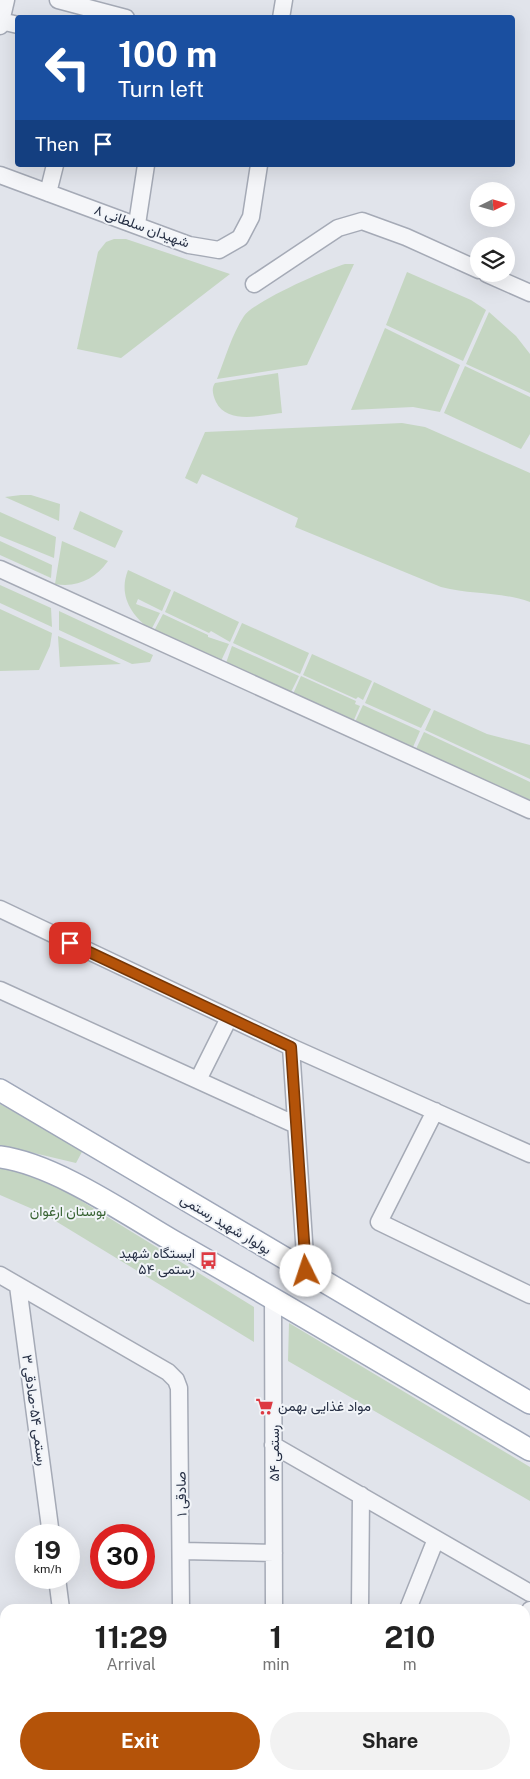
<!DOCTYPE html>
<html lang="en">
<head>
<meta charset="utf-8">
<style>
  :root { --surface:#fff; --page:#f2f2f2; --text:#222; --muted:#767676; --accent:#b45309 }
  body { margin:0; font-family:"Public Sans",Vazirmatn,sans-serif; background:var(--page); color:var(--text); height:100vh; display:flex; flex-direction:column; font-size:19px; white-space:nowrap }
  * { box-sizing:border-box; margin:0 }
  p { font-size:16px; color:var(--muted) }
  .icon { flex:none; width:28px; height:28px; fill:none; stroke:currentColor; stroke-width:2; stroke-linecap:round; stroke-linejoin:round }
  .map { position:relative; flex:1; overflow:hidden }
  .drawer { position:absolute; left:0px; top:1604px; width:530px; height:176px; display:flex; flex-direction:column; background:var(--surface); border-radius:15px 15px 0 0; box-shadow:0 5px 20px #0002 }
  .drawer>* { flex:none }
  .guide { position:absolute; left:15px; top:15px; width:500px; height:152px; border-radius:5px; box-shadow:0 5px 20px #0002; background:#1a4fa0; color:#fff; overflow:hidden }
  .needle { width:32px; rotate:85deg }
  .buttons { position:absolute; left:470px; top:182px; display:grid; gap:10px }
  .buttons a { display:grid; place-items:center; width:45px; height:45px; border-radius:50%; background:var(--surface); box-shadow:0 5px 20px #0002; font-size:25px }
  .speed { position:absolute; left:15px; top:1524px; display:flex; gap:10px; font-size:25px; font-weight:700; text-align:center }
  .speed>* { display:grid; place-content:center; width:65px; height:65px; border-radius:50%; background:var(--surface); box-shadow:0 5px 20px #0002; line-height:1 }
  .speed small { font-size:12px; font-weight:400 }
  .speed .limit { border:8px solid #d22; background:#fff; color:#111 }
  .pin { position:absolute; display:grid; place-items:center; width:42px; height:42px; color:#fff; margin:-21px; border-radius:10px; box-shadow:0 2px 8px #0006 }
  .me { position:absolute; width:55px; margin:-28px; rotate:356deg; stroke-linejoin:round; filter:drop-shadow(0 0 4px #0008) }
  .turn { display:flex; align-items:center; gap:18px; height:105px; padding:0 20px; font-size:22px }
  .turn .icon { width:65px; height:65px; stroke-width:2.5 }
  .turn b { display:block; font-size:35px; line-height:42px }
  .then { display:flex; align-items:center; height:48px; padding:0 20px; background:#0003; gap:10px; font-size:19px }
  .eta { display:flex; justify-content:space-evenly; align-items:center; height:85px; text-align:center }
  .eta b { font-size:30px; font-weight:700; line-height:35px }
  .cta { display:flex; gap:10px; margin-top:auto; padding:10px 20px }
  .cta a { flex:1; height:58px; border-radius:30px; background:var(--accent); color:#fff; font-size:20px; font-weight:700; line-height:58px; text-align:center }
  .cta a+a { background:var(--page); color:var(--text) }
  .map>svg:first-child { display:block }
  .green { fill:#c5d6c2 }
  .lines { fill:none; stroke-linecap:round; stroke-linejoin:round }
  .minor-casing { stroke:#a5aab6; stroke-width:19 }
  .major-casing { stroke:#9fa7b9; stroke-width:24 }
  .minor { stroke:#f5f6f9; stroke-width:16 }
  .major { stroke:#fff; stroke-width:21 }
  .route-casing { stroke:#753606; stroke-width:12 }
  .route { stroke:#b45309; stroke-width:9 }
  .labels { text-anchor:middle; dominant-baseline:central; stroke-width:4; stroke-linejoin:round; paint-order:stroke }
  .street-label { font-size:14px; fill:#273045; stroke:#f1f4f8 }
  .park-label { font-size:14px; fill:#386333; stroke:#f1f4f8 }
  .poi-label { font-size:14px; fill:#273045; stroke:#f1f4f8; text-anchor:end }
</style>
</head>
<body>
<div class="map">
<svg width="530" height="1779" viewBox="0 0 530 1779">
  <rect width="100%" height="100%" fill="#e1e4eb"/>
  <path class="green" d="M114 239H126L230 274 121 358 77 349 98 252 106 242Z
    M345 264H354L307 365 217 379C225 359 232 334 244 316 253 302 327 269 345 264Z
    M407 272 471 300 486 310 463 361 386 325Z
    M489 312 516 336 530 354V393L466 364Z
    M385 328 460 365 440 412 413 407 351 410Z
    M465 366 530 397V434L521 449 444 413Z
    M278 373 282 413C263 415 227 425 216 402 213 395 211 389 215 383Z
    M402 423 425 427 530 473V602C498 591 472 595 441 587L295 527 298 518 202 474 197 484 185 478 205 432Z
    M21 495H31L60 504 59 521 5 497Z
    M80 511 123 531 115 548 73 529Z
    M0 512 56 537 54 558 0 536Z
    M0 541 52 565 51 578 0 555Z
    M62 541 108 561C95 579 77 588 55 584Z
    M128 570 171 590 162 611 138 599 136 604 160 613 151 630C131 615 118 595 128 570Z
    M0 585 51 608 52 627 0 603Z
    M174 591 239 622 230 642 211 631 209 633 165 612Z
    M0 609 52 633 50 646 39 670 0 671Z
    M59 611 153 655 150 662 132 664 59 630Z
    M163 614 208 635V637L229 644 221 661 154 631Z
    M242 623 309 653 300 674 233 643Z
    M58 636 121 664 60 667Z
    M232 646 299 676 291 692 226 663Z
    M312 654 372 681 363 700 358 697 356 699 303 675Z
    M301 676 356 701 355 704 360 706 353 722 293 694Z
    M374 682 431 709 421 728 365 703Z
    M363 705 420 731 413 747 355 722Z
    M434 710 487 734 530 745V779L425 730Z
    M424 732 530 782V800L416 749Z
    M0 1104 83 1150 76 1163 0 1145Z
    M0 1166 9 1168 62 1189 254 1307V1342L44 1214 0 1195Z
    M289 1323 530 1467V1501L288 1361Z"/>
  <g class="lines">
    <defs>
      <path id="minor" d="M58 0 126 18
        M281 18 284 0
        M1 21 18 25
        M0 26 6 0
        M0 175 189 245 219 250 240 238 251 217 259 165
        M48 193 55 165
        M137 224 146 165
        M487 274 530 293
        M254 284 338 228 362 221 406 237 479 270
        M0 569 530 810
        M0 909 291 1047 530 1154
        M0 990 296 1125
        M291 1047 306 1271
        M198 1080 229 1018
        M435 1111 379 1222 530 1295
        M0 1275 168 1372 176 1380 179 1388 181 1609
        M18 1286 51 1535
        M273 1298 274 1609
        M273 1445 530 1593
        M182 1551 274 1553
        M57 1578 61 1609
        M360 1609 361 1495
        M408 1609 436 1539
        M525 1623 530 1610
        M83 1775V1779
        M274 1775V1779
        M320 1775 324 1779
        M370 1775 378 1779
        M180 1779V1775
        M462 1779 464 1775"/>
      <path id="major" d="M0 1090 530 1403
        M0 1157C54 1164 125 1213 173 1241 293 1309 411 1380 530 1450"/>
    </defs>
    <use href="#minor" class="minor-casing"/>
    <use href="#major" class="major-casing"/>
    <use href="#minor" class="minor"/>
    <use href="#major" class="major"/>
  </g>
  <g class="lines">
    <defs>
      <path id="route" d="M70 943 291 1047 306 1271"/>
    </defs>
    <use href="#route" class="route-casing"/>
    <use href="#route" class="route"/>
  </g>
  <defs>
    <symbol id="bus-bare" viewBox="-9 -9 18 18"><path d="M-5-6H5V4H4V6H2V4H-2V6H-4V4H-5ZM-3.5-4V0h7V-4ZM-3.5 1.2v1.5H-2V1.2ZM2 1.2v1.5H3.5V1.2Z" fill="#dd3a43" stroke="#f1f4f8" stroke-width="2.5" paint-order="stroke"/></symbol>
    <symbol id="supermarket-bare" viewBox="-9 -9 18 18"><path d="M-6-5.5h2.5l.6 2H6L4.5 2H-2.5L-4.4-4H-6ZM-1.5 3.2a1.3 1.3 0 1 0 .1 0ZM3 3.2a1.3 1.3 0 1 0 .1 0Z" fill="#dd3a43" stroke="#f1f4f8" stroke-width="2.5" paint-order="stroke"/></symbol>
  </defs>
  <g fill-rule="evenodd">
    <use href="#bus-bare" x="196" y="1248" width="25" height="25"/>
    <use href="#supermarket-bare" x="252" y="1394" width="25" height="25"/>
  </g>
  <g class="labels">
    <g class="street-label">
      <text transform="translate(142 226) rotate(20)">شهیدان سلطانی ۸</text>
      <text transform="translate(226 1224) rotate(31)">بولوار شهید رستمی</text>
      <text transform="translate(35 1410) rotate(82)">رستمی ۵۴-صادقی ۳</text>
      <text transform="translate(274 1453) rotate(-90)">رستمی ۵۴</text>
      <text transform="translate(181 1494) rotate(-91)">صادقی ۱</text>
    </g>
    <g class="park-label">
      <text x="68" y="1211">بوستان ارغوان</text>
    </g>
    <g class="poi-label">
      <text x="195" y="1253">ایستگاه شهید<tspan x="195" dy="16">رستمی ۵۴</tspan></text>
      <text x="278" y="1406" text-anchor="start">مواد غذایی بهمن</text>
    </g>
  </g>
</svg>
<div class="buttons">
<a><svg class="needle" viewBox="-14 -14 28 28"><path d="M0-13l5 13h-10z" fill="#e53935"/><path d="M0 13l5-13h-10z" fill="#767676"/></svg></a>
<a><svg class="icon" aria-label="layers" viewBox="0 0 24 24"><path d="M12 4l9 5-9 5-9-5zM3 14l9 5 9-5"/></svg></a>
</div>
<div class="speed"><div>19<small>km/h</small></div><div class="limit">30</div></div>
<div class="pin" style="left:70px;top:943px;background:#d93025"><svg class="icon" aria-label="arrive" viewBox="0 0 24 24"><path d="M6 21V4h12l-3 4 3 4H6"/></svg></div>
<svg class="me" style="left:306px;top:1271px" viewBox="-20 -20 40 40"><circle r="19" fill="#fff"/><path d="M0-13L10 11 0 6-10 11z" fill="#b45309"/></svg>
<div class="guide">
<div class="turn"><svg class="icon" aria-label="left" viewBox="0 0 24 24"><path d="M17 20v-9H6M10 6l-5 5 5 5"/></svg><div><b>100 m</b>Turn left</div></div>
<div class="then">Then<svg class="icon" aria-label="arrive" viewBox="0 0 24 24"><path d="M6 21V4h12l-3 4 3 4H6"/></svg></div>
</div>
<section class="drawer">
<div class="eta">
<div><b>11:29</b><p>Arrival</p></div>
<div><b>1</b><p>min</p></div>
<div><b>210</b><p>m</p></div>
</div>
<div class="cta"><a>Exit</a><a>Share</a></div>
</section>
</div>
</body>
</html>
